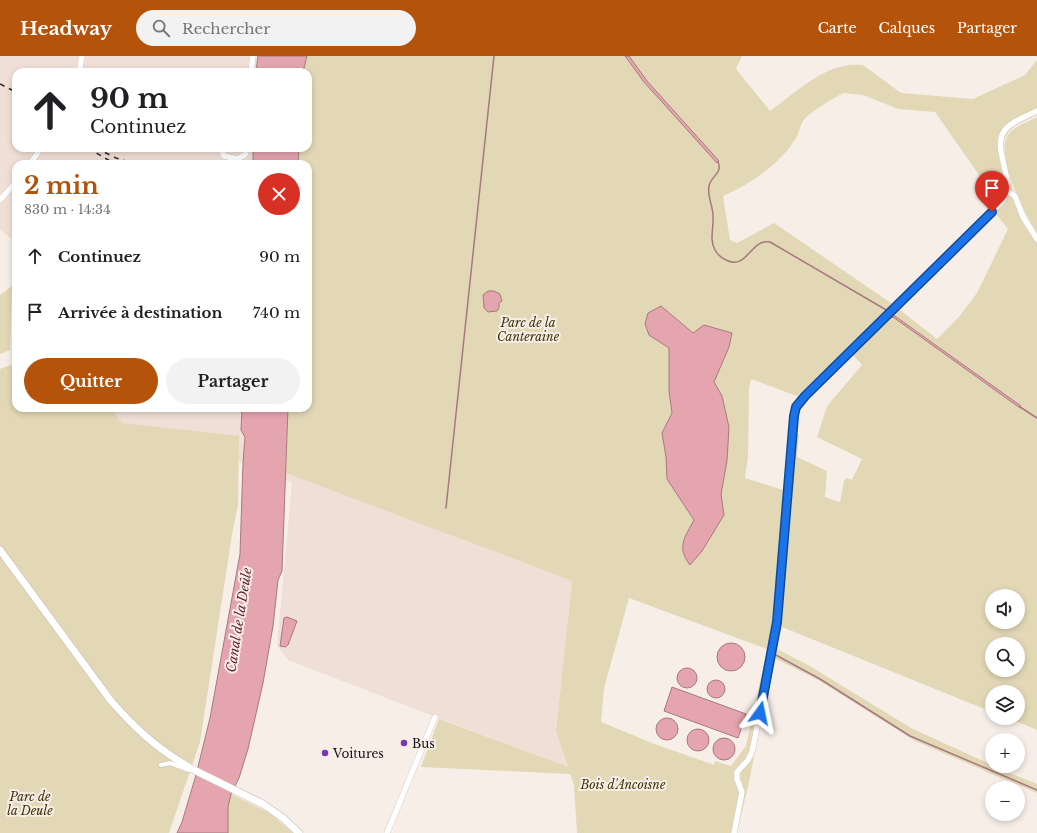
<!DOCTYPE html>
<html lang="fr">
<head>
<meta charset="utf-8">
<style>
  :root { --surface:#fff; --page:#f2f2f2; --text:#202124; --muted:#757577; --accent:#b45309 }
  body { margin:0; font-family:"Libre Baskerville",serif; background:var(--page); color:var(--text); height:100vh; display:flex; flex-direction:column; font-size:15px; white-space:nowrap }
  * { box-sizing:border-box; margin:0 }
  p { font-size:13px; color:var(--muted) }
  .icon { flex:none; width:22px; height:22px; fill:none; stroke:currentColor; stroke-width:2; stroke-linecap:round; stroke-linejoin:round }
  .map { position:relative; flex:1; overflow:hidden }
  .panel { position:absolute; left:12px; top:104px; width:300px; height:252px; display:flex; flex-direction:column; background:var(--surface); border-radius:12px; box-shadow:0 2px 6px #0003 }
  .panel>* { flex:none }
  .banner { position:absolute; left:12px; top:12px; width:300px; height:84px; border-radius:12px; box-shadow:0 2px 6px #0003; background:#fff; color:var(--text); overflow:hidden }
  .buttons { position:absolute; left:985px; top:533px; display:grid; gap:8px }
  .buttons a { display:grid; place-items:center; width:40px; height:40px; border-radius:50%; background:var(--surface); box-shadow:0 2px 6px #0003; font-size:20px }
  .pin { position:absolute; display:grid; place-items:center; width:34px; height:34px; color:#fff; margin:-41px -17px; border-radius:50% 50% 50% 0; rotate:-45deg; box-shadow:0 0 4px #0007 }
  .pin .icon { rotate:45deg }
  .me { position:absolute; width:44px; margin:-22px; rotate:12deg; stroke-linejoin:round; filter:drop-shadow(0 0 3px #0008) }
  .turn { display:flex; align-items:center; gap:14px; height:84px; padding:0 12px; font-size:18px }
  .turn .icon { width:52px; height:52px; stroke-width:2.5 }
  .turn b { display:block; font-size:28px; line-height:34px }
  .round { display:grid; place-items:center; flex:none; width:42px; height:42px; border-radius:21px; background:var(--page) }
  .summary { display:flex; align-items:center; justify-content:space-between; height:68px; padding:0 12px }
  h1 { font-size:24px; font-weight:700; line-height:30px; color:var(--accent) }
  .action { display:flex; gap:8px; margin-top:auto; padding:8px 12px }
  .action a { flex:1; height:46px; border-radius:24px; background:var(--accent); color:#fff; font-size:16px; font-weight:700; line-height:46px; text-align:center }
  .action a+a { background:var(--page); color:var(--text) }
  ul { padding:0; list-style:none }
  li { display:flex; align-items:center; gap:12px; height:56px; padding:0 12px }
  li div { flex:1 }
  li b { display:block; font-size:15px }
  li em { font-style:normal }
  header { display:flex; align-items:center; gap:24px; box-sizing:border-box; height:56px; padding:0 20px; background:var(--accent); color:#fff }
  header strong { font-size:19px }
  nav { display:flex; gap:22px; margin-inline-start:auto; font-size:14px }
  .search { width:280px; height:36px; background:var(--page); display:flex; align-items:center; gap:10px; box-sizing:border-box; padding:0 14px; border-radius:22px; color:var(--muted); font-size:15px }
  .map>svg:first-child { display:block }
  .built { fill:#f0dfd6 }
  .green { fill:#e2d8b6; fill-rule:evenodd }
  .water { fill:#e5a5af; stroke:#a7797f }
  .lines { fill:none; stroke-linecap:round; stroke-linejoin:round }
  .stream { stroke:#a7797f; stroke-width:1.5 }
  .pedestrian-casing { stroke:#c4bab5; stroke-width:5 }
  .minor-casing { stroke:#c4bab5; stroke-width:6 }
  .tertiary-casing { stroke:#c4bab5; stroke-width:8 }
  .pedestrian { stroke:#fff; stroke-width:4 }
  .minor { stroke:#fff; stroke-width:5.5 }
  .tertiary { stroke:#fff; stroke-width:7 }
  .rail { stroke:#2e2a28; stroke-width:1.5; stroke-dasharray:5 5; stroke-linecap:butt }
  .route-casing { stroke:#114b97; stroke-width:10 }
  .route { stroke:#1a73e8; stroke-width:7 }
  .poi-dot { fill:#7638ad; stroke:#f7eee8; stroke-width:1.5 }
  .labels { text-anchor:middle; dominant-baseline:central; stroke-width:4; stroke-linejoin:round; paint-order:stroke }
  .park-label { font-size:12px; font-style:italic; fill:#3d3101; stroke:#f7eee8 }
  .poi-label { font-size:12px; fill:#151110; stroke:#f7eee8; text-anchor:start }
  .water-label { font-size:13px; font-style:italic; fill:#641a2e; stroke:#f7eee8 }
</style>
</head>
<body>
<header>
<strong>Headway</strong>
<div class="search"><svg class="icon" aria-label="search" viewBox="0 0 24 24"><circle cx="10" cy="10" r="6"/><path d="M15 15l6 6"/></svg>Rechercher</div>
<nav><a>Carte</a><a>Calques</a><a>Partager</a></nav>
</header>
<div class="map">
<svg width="1037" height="777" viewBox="0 0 1037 777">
  <rect width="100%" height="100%" fill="#f7eee8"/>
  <path class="built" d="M0 0H290L288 16H16V92H284L283 108H16V187L0 173Z
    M109 352H282L463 484 572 525 556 675 568 712 288 604 277 590 292 427 219 398 117 387 112 354Z"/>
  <path class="green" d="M307 0H742L736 13 770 55C798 35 826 5 863 9L901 37 973 43 1025 19 1037 4V59C1028 64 1014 68 1008 77 991 98 1024 160 1037 180V674L1008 662H1018V636H992V656L782 571 777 593 808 609 911 672 992 709V710L1037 728V737L915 685 818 624 774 602 748 731 737 777H577L574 729 570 718 421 711 439 663 568 711 556 675 572 525 286 417 288 352H308V108H298L299 92H308V16H303ZM843 37 863 39 898 53 935 56 993 139 988 148 1008 173 977 237 958 262 937 283 891 247 774 167 737 187 730 184 723 140C751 128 780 108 796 82 799 77 800 70 803 65 809 56 833 43 843 37ZM847 293 862 309 827 350 817 381 862 403 852 424 846 422 844 425 840 446 825 441 827 415 797 401 799 379 789 376 783 434 745 422 748 400 749 332 751 323 797 340ZM992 540H1018V566H992ZM629 542 767 593 746 690 731 710 715 705 714 709 652 687 601 666 604 632ZM992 588H1018V614H992Z
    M1037 61V177C1025 159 994 99 1008 79 1014 70 1028 66 1037 61Z
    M12 230 10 294 0 298V239Z
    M16 307V352H109L112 354 122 367 239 380 238 450 233 472 200 686 169 777H0V313Z
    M231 738 268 756 293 777H228V751Z"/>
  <path class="water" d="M258 0H307L303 16H256Z
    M625 0H629L647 25 719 105 717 107 644 26Z
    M253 92H299L298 108H253Z
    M488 235H494L500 238 502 245 499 247V252L497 255 488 256 484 252 483 239Z
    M661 250 693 277 704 269 732 277 729 291 714 326 722 340 729 371 727 405 721 438 724 459 702 495 690 509C676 491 685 481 694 464L667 423 666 401 662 377 672 357 669 335V292L649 279 645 268 648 257Z
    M892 258 1021 350 1020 352 893 261 892 262 890 260Z
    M242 352H288L282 515 278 524 273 570 263 627 248 693 239 722 231 738 228 751V777H177L182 766 196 719 210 662 240 498 243 407 245 381 241 374Z
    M287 561 297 565 288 589 285 591 280 590 284 562Z
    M717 601a14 14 0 1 1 28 0a14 14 0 1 1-28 0Z
    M677 622a10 10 0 1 1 20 0a10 10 0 1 1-20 0Z
    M707 633a9 9 0 1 1 18 0a9 9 0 1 1-18 0Z
    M672 631 746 658 738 682 664 655Z
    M656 673a11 11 0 1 1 22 0a11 11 0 1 1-22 0Z
    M687 684a11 11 0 1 1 22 0a11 11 0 1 1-22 0Z
    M713 693a11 11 0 1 1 22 0a11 11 0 1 1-22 0Z"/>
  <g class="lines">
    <path class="stream" d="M718 106C723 117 711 120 709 130 707 140 713 150 713 160 714 172 709 183 715 194 717 198 722 202 726 204 747 215 751 182 770 186L888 255
      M1020 351 1037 362
      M446 452 494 0
      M774 598 820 623 910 680 1037 734"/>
    <defs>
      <path id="pedestrian" d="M161 709 170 707 189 714"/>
      <path id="minor" d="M79 16 82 0
        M251 16 253 0
        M221 92 224 100 237 103 245 99 248 92
        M30 108 41 92
        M1007 135 1015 140 1023 161 1037 183
        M0 144 16 126
        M387 777 435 661
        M734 777 742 736 737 723V716L748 704 752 696 777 571 794 360 796 351 805 340 1002 146C1018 124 990 93 1005 74 1012 65 1027 60 1037 55"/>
      <path id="tertiary" d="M0 494 111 645C136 673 156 692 189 711
        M186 710 263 748 283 762 299 777"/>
    </defs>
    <use href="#pedestrian" class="pedestrian-casing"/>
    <use href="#minor" class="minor-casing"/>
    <use href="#tertiary" class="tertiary-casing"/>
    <use href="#pedestrian" class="pedestrian"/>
    <use href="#minor" class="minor"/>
    <use href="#tertiary" class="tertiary"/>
    <path class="rail" d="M0 28 16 36
      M88 92 115 108
      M96 92 116 102 136 108
      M206 354V352
      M213 355V352"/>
  </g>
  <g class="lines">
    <defs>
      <path id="route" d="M760 657 777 566 794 360 796 351 805 340 992 156"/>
    </defs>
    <use href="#route" class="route-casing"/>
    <use href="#route" class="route"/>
  </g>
  <g class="poi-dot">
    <circle cx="404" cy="687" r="4"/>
    <circle cx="325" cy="697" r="4"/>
  </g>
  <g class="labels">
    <g class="park-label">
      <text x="528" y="266">Parc de la<tspan x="528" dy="14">Canteraine</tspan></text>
      <text x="623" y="728">Bois d'Ancoisne</text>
      <text x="30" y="740">Parc de<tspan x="30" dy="14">la Deule</tspan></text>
    </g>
    <g class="poi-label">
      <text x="412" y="687">Bus</text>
      <text x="333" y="697">Voitures</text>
    </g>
    <g class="water-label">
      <text transform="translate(239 564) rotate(-81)">Canal de la Deûle</text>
    </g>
  </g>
</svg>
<div class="buttons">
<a><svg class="icon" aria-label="sound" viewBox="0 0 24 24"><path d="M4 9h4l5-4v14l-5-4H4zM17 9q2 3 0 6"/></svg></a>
<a><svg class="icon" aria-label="search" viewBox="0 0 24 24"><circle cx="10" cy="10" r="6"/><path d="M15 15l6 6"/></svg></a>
<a><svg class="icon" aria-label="layers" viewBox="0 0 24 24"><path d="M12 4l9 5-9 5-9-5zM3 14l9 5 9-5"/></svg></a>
<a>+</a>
<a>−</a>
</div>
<div class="pin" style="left:992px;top:156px;background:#d93025"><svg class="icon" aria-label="arrive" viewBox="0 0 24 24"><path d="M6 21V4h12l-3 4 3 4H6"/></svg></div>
<svg class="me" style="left:760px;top:657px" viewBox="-20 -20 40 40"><path d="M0-17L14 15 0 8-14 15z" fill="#1a73e8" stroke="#fff" stroke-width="4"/></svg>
<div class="banner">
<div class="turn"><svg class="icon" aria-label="ahead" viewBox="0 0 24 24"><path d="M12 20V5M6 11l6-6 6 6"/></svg><div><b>90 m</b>Continuez</div></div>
</div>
<section class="panel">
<div class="summary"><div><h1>2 min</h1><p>830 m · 14:34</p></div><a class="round" style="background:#d93025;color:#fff"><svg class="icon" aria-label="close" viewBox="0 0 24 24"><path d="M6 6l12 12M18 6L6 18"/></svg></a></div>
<ul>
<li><svg class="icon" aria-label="ahead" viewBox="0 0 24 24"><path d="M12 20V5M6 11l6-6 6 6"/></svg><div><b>Continuez</b></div><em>90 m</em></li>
<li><svg class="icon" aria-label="arrive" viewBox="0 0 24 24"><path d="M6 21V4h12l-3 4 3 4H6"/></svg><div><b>Arrivée à destination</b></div><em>740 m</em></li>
</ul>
<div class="action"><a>Quitter</a><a>Partager</a></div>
</section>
</div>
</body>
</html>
